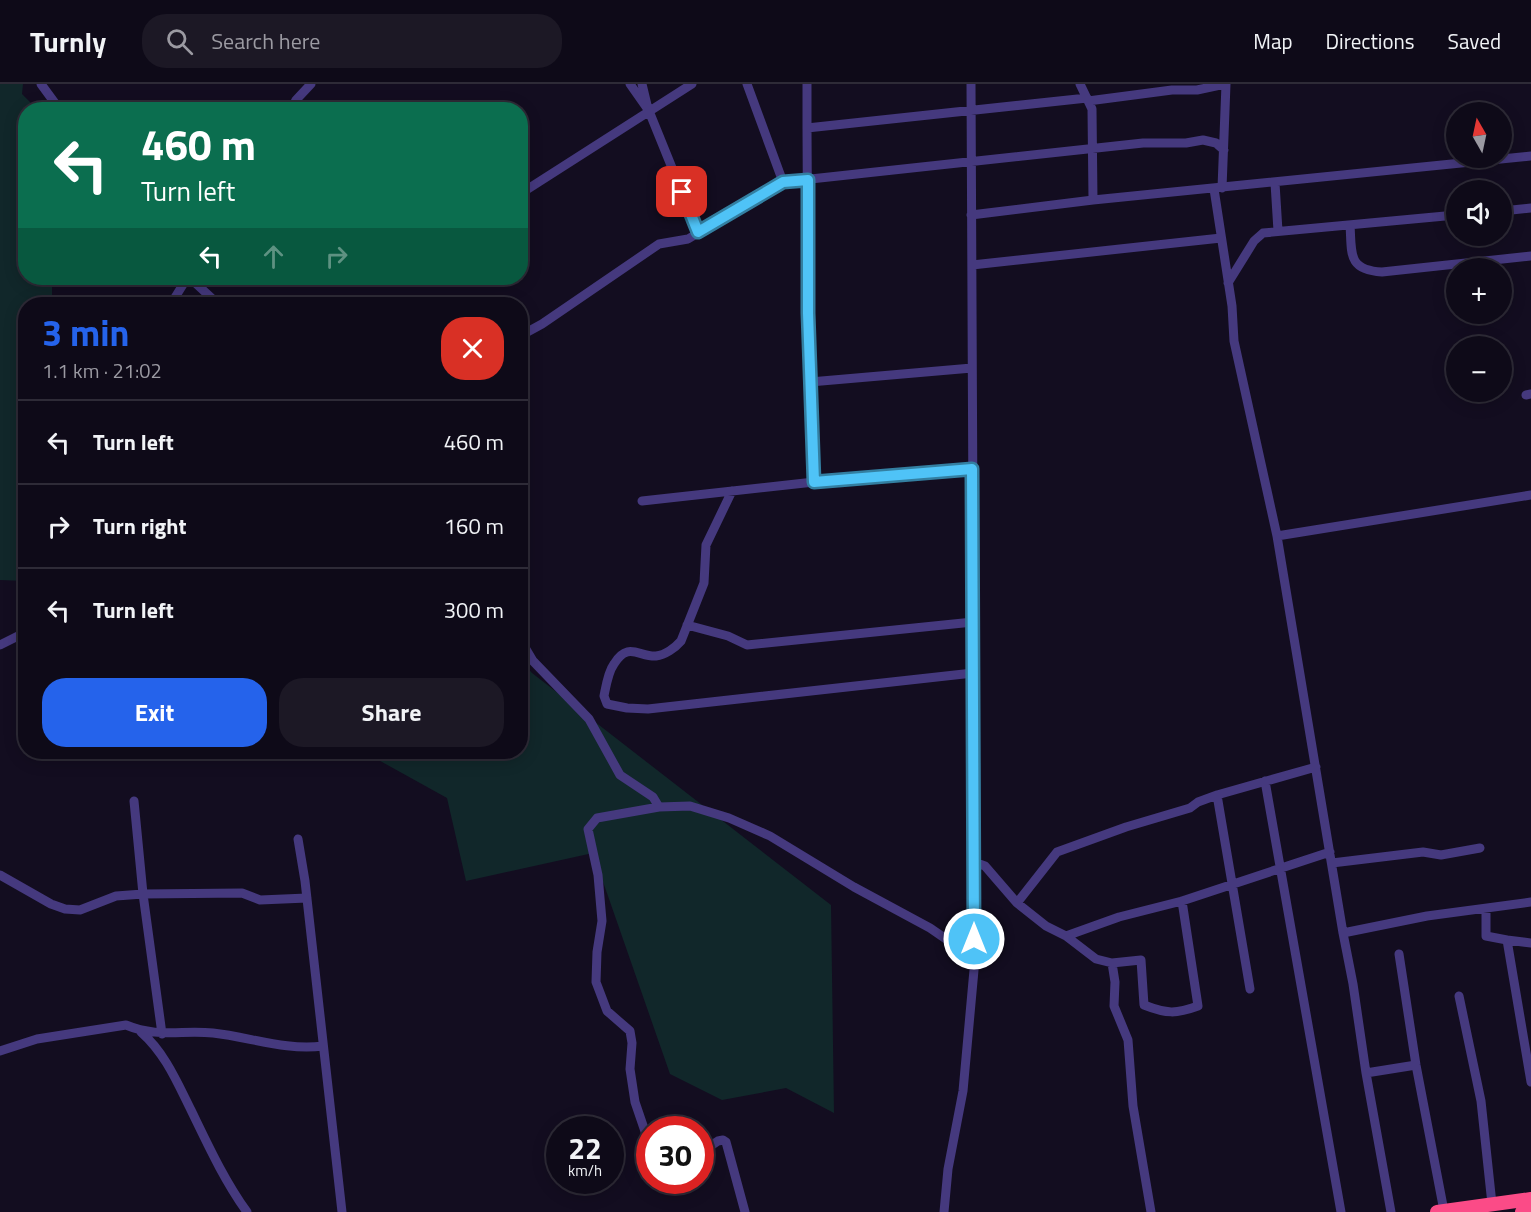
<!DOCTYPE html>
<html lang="en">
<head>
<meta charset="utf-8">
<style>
  :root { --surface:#0e0a18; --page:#1c1825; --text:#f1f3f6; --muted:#9b9aa2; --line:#2e2b37; --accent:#2563eb }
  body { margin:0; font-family:"Titillium Web",sans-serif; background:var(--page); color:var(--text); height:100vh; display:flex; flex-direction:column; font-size:22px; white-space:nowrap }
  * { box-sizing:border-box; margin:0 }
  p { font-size:20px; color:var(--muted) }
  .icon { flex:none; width:33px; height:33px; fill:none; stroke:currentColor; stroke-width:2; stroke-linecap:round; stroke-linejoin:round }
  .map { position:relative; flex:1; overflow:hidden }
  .drawer { position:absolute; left:18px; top:213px; width:510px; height:462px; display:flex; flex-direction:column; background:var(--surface); border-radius:24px; box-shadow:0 3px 15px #0003,0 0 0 2px var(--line) }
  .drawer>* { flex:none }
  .banner { position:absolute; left:18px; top:18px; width:510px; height:183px; border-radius:24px; box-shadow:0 3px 15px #0003,0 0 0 2px var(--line); background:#0b6e4f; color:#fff; overflow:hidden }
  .needle { width:39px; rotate:351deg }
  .buttons { position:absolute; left:1446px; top:18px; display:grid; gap:12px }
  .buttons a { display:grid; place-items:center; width:66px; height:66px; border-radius:50%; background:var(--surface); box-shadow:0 3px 15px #0003,0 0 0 2px var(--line); font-size:30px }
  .speed { position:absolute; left:546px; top:1032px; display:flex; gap:12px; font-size:30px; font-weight:700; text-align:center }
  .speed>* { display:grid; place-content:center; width:78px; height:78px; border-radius:50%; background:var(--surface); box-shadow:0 3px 15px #0003,0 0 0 2px var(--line); line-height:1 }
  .speed small { font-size:15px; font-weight:400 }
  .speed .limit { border:9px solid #d22; background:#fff; color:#111 }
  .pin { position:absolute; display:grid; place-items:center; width:51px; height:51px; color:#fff; margin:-26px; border-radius:12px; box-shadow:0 3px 9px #0006 }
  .me { position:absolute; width:66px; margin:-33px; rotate:0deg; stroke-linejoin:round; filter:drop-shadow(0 0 4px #0008) }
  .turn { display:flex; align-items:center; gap:21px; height:126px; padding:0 24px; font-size:27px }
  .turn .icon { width:78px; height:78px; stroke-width:2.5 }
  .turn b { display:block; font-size:42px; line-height:51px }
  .lanes { display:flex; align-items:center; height:57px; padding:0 24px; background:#0003; justify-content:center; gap:30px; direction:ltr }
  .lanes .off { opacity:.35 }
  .round { display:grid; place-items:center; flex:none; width:63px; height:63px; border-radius:24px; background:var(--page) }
  .headline { display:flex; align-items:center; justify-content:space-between; height:102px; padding:0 24px }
  h1 { font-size:36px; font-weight:700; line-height:45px; color:var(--accent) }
  .action { display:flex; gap:12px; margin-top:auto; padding:12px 24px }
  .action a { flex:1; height:69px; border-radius:24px; background:var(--accent); color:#fff; font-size:24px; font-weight:700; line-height:69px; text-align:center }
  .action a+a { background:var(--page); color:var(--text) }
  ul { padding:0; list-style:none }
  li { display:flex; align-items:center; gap:18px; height:84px; padding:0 24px; border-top:2px solid var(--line) }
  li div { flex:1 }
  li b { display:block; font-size:22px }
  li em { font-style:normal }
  header { display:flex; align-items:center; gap:36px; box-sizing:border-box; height:84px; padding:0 30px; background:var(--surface); border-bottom:2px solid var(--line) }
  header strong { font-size:28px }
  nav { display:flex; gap:33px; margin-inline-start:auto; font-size:21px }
  .search { width:420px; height:54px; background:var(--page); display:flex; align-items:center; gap:15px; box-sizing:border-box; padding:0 21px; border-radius:24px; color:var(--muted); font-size:22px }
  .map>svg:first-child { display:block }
  .green { fill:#11272a }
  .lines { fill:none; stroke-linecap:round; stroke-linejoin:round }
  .minor { stroke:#45397e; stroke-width:9 }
  .highway { stroke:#fb4b87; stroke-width:14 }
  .route-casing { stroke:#337fa1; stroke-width:15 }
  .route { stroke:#4fc3f7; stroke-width:10 }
</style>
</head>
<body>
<header>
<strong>Turnly</strong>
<div class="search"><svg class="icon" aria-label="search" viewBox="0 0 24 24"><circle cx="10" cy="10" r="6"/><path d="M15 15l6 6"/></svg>Search here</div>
<nav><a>Map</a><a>Directions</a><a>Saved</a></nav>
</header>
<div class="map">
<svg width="1531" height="1128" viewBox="0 0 1531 1128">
  <rect width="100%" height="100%" fill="#130d20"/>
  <path class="green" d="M0 0H23L22 10 37 25 26 26V194H52V212L56 220H26L25 497 0 496Z
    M521 577 532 589 831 821 834 1029 786 1004 722 1016 670 990 593 769 466 797 447 714 364 668H520Z
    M277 668H329L283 677Z"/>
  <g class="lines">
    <path class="minor" d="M41 0 60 26
      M630 0 649 27 698 148
      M642 0 648 25
      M747 0 783 98
      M807 0V44L1087 14
      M1080 0 1092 25 1093 116
      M1088 17 1172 6H1197L1225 0
      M291 26 296 16 311 0
      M807 44 808 229 814 398
      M1275 99 1278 147
      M1222 104 1226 0
      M1214 105 1232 222 1234 257 1277 452 1343 849 1353 900 1366 989 1391 1128
      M520 110 692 0
      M1502 127 1531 124
      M971 131 1093 116 1531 72
      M1350 141C1352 169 1347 186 1382 188L1531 172
      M972 181 1221 154
      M190 194 218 220
      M1228 199 1254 157 1263 149 1456 131
      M171 220 187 194
      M520 252 542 240 659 160 688 155 783 98 1143 59H1186L1203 56 1216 59 1224 66
      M810 298 972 284
      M1526 311 1531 310
      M732 407 706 461 704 499 681 557C675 564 665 571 656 572 639 573 628 557 614 580 608 588 606 602 604 612L607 620 627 624 648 625 973 589
      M642 417 814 398 972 385
      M1277 452 1531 411
      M687 541 728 552 747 561 973 538
      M520 555 533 577 589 635 620 691 653 713 659 723
      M0 561 26 548
      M1265 697 1341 1128
      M1217 711 1250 905
      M134 717 143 810 162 950
      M298 755 305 797 342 1128
      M974 778 985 782 1017 819 1046 842 1066 852 1096 875 1112 879 1141 876 1144 921C1167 930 1176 930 1198 922L1182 817
      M1332 779 1423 768 1441 771 1480 764
      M0 791 51 820 65 825 80 826 116 812 143 810 242 809 260 816 307 814
      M1017 819 1057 768 1126 743 1190 724 1198 718 1217 711 1316 683
      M1486 825V852L1507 856 1531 998
      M1343 849 1427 832 1531 818
      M1066 852 1119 833 1182 817 1330 768
      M1507 856 1531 859
      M1399 870 1416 981 1444 1127
      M1112 879 1115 898 1114 922 1128 956 1133 1022 1151 1128
      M1459 912 1481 1017 1492 1120
      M141 948C165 969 177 998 191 1026 208 1061 224 1096 247 1128
      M0 967 37 955 126 941C157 954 181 946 213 949 250 953 286 967 323 962
      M1366 989 1416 981
      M650 1062 635 1018 630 985 632 959 630 947 607 927 596 898 597 868 602 837 598 791 588 745 597 734 659 723 690 722 729 734 770 752 854 803 930 844 975 875
      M700 1069 718 1057 723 1056 726 1058 745 1128
      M944 1128 948 1085 963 1007 975 875 971 0"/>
    <path class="highway" d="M1437 1128 1531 1115
      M1522 1128 1531 1127"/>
  </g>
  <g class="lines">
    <defs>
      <path id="route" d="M682 108 698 148 783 98 808 96V229L814 398 972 385 974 855"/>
    </defs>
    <use href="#route" class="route-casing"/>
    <use href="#route" class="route"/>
  </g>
</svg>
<div class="buttons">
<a><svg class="needle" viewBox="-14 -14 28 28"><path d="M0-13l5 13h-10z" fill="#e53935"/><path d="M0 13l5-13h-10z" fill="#9b9aa2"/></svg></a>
<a><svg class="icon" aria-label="sound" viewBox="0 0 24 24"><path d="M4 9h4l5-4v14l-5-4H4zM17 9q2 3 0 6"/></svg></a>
<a>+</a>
<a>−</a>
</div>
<div class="speed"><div>22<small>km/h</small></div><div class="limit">30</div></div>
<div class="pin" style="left:682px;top:108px;background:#d93025"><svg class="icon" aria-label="arrive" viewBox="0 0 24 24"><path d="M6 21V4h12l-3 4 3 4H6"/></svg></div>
<svg class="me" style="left:974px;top:855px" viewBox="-20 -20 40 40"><circle r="17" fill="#4fc3f7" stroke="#fff" stroke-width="3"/><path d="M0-11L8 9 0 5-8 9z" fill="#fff"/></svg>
<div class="banner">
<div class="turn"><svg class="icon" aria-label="left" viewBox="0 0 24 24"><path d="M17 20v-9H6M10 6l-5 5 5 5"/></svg><div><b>460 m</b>Turn left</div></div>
<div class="lanes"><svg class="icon" aria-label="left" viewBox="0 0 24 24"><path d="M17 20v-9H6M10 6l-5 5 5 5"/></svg><svg class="icon off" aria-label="ahead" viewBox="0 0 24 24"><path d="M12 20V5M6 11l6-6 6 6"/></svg><svg class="icon off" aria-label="right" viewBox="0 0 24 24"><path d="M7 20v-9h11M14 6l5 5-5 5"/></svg></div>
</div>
<section class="drawer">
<div class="headline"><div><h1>3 min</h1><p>1.1 km · 21:02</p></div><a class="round" style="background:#d93025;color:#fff"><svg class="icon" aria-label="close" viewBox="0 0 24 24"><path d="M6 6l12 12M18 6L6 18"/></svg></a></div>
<ul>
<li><svg class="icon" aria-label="left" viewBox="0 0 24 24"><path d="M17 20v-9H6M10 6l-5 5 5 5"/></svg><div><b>Turn left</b></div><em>460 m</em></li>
<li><svg class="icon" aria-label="right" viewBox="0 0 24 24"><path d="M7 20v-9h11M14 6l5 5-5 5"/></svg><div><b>Turn right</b></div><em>160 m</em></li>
<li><svg class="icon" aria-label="left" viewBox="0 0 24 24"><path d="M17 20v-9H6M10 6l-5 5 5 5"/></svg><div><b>Turn left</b></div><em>300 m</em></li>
</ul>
<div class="action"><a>Exit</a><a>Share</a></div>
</section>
</div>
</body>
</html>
